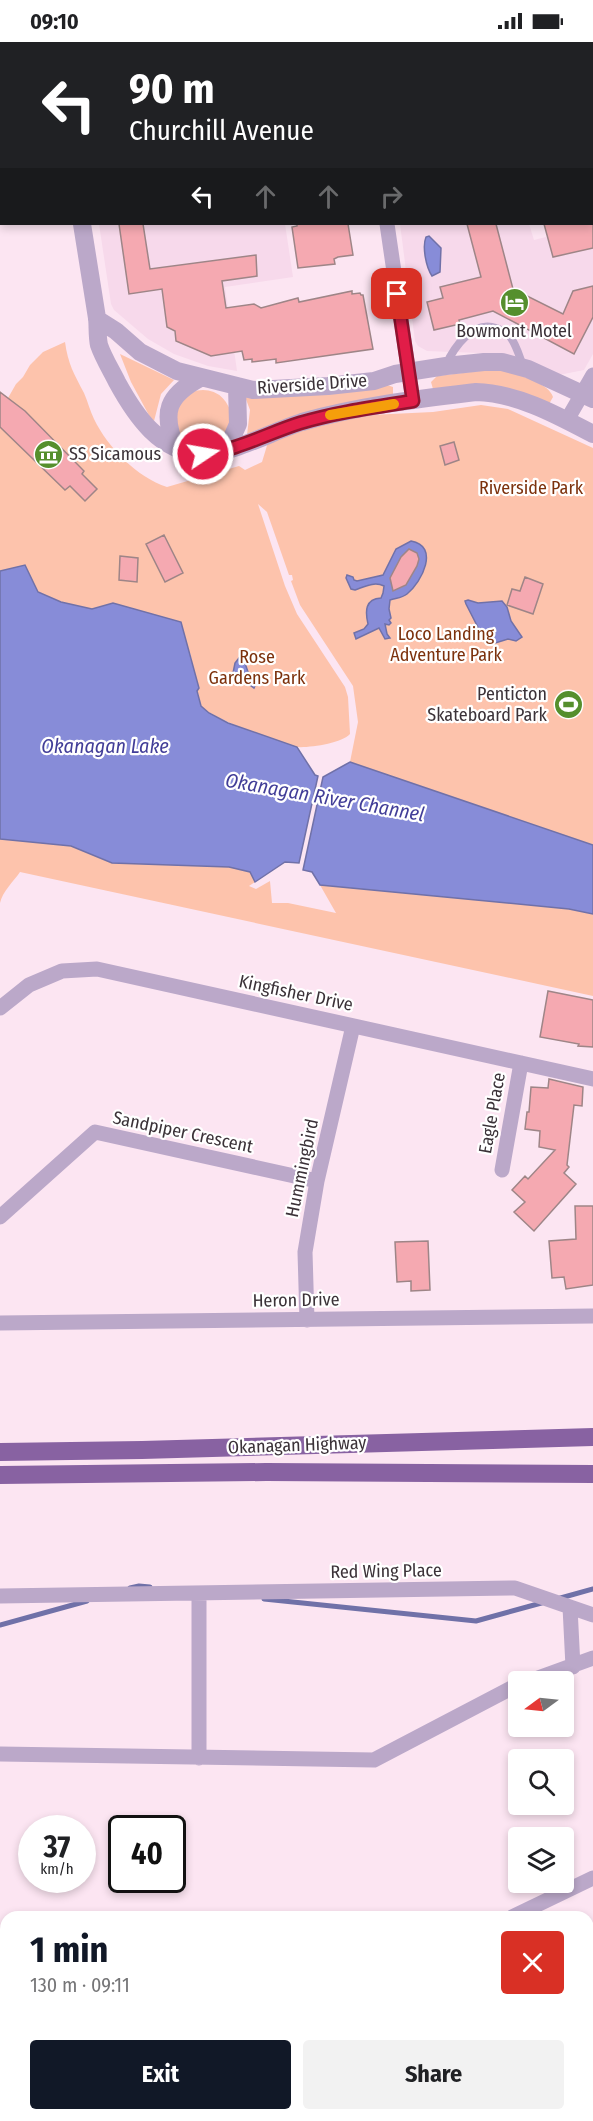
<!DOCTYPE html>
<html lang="en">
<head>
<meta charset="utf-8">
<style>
  :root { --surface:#fff; --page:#f2f2f2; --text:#202124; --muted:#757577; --accent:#111827 }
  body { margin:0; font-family:"Fira Sans Condensed",sans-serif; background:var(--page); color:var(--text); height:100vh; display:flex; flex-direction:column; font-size:22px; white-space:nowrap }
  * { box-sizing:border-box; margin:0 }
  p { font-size:20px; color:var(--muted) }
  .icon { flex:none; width:33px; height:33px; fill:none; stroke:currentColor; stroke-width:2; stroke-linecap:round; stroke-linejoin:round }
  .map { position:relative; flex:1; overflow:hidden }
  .drawer { position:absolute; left:0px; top:1869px; width:594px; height:210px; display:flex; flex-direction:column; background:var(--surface); border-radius:18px 18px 0 0; box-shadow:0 3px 9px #0003 }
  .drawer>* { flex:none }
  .hud { position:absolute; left:0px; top:0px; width:594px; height:183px; box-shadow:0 3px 9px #0003; background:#202124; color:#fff; overflow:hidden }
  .needle { width:39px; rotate:255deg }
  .buttons { position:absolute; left:508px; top:1629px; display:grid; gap:12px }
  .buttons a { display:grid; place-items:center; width:66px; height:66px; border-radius:6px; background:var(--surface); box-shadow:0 3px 9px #0003; font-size:30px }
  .speed { position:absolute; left:18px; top:1773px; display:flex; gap:12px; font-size:30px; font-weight:700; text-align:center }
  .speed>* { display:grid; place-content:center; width:78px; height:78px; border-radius:50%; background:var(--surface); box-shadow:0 3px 9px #0003; line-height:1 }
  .speed small { font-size:15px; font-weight:400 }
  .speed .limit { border:3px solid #111; border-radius:9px; background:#fff; color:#111 }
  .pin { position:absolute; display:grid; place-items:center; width:51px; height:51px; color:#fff; margin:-26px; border-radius:12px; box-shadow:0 3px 9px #0006 }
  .me { position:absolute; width:66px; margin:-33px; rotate:78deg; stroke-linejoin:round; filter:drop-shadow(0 0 4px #0008) }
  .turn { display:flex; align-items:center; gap:21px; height:126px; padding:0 30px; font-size:27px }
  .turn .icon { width:78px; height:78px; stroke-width:2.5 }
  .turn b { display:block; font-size:42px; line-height:51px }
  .lanes { display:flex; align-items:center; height:57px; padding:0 30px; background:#0003; justify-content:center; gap:30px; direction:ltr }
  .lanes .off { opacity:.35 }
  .round { display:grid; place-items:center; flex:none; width:63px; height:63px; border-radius:6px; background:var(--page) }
  .head { display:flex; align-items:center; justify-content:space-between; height:102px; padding:0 30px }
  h1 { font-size:36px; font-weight:700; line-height:45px; color:var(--accent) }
  .primary-button { display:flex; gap:12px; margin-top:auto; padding:12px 30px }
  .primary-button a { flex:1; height:69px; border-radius:6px; background:var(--accent); color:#fff; font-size:24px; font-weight:700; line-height:69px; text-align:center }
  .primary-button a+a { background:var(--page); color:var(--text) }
  .status { display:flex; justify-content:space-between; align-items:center; height:42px; padding:0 30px; background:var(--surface); direction:ltr }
  .status svg { height:16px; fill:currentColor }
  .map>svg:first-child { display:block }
  .built { fill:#f7d9eb }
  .green { fill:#fdc3ac }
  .water { fill:#878cd8; stroke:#7071a8; stroke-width:1.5 }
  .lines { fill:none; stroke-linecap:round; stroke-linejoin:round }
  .stream { stroke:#7071a8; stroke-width:5 }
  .building { fill:#f5a9b1; stroke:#9e8587; stroke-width:1.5 }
  .service { stroke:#bba8c9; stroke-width:8 }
  .minor { stroke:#bba8c9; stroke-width:15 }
  .tertiary { stroke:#bba8c9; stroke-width:18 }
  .trunk { stroke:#8862a2; stroke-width:18 }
  .route-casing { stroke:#92132f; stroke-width:15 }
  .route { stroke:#e11d48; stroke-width:10 }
  .slow { stroke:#f59e0b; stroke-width:10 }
  .labels { text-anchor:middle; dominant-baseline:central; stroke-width:4.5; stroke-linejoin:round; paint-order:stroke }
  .poi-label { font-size:18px; fill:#3b3238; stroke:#fff }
  .street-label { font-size:18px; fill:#3b3238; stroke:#fff }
  .park-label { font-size:18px; fill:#7c310c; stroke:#fff }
  .water-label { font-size:20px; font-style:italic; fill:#423e98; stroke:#fff }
</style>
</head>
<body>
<div class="status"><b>09:10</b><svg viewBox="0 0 49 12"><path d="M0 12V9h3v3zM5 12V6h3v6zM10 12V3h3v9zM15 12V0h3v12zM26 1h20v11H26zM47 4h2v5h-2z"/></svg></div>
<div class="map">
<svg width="593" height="2079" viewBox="0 0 593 2079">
  <rect width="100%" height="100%" fill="#fce5f2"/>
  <path class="built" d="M62 0H342L343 1 63 2Z
    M99 182H285L293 235 225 245 237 329 208 324 174 312 148 297 114 268 111 262Z
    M400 182H529L534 198 593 183V312L584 328 559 333 542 324 506 312 427 309 418 304 415 299Z"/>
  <path class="green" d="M65 300C68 322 74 332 84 351 88 360 90 369 94 377 108 406 137 435 167 445L239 424 245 428 262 420 269 397 318 382 370 373 433 370 481 363 508 367 593 406V803L350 720 358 680 353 644 300 563 291 539 293 538 292 533H289L267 470 258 462 285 544 297 572 345 645 348 655 350 692C342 701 310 706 297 705 284 704 210 675 202 665 199 661 193 621 190 611L113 561 92 567 61 560 38 550 25 523 0 529V350L8 356 16 342 23 335 30 323 43 310Z
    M120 312 174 338 161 352 154 379 151 377 131 340Z
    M496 327C511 331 548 339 553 355L549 362 433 347 431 340 437 334Z
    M387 343 393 345V354L247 393 250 368 244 352Z
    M175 376a28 28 0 1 1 56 0a28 28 0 1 1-56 0Z
    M0 797 71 804 112 821 229 825 250 830 255 840 249 844 256 847 270 839 272 861H288L336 871 320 843 569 867 593 872V954L20 830C14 839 2 850 0 861Z"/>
  <path class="water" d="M429 194 441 206 440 230 432 234C426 225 422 205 426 195Z
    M411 499C440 504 422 540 407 552 402 556 396 556 390 558L389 567 391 576 389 578 391 581 389 583 385 582 387 592 390 596 385 597 379 586 356 597 354 591 364 587 368 582C365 569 365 557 381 556L383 551 384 544C374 539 364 545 355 548L351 547 346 536 347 533 353 535 354 538 357 539 383 533 396 507Z
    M25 523 38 550 61 560 92 567 113 561 181 580 199 646 197 649 201 664 209 671 228 681 297 705 315 733 318 734 299 821 285 820 255 840 250 830 229 825 112 821 71 804 0 797V529Z
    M468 558 478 561 502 559 507 565 511 579 522 595 516 599 508 597 492 602 486 601 466 562 465 559Z
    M239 616 244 618 248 630 257 639 254 646 243 638H235L232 636 235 621Z
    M350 720 593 803V872L569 867 320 843 312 830 303 828 323 735Z"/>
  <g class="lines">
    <path class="stream" d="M130 1546 139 1544 150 1545
      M264 1557 476 1579 545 1560
      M557 1557 593 1547
      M0 1583 87 1559"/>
  </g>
  <path class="building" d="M119 182H143L150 227 256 213 257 234 222 239 226 266 254 262 261 266 298 256 299 260 352 249V252L360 251 361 253H363L373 307 276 321V317L252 320V317L244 318 242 309 211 314 176 299 175 289 167 285 162 247 129 252Z
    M297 182H348L353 213 338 215 334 217 335 222 298 226 292 185 297 184Z
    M467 182H496L513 247 563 272 573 249 593 244V275L574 312 493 269 459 278 460 282 434 288 427 260 443 256 440 245 481 235Z
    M544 182H593V206L553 215Z
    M0 350 25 369 84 429 82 432 97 447 85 459 70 444 65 448 0 385Z
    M454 400 459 418 445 423 440 404Z
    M164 493 183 531 165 540 146 502Z
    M409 507 417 511 419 517 417 524 406 543 393 549 390 536 401 515Z
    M120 514 138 516 137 540 119 538Z
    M525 535 543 542 533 572 507 563 512 547 520 549Z
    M548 949 593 958V1005L578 1004 579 1002 540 995Z
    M549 1037 583 1045 582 1064 574 1063 567 1123 569 1125 564 1131 576 1142 534 1189 514 1170 525 1160 512 1148 525 1134 528 1137 555 1108 539 1105 540 1089 525 1087 527 1070H529L531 1045 548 1046Z
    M575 1164H593V1243L566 1247 564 1235 552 1236 549 1199 576 1197Z
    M428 1199 430 1248 411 1249V1239L397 1240 395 1200Z"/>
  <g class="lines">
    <path class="service" d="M475 0 476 2
      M446 323C454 305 473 278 496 286 501 288 506 289 509 293 516 302 519 313 523 324"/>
    <path class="minor" d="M357 0 358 2
      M387 182 413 359
      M567 378 593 333
      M0 966 29 943 62 929 97 927 593 1037
      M502 1128 521 1021
      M0 1175 95 1090 317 1139
      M307 1278 305 1210 317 1139 353 984
      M0 1281 593 1274
      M0 1554 515 1546 593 1573
      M570 1565 573 1625
      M527 1640 593 1616
      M0 1712 374 1718 519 1642
      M199 1716V1552
      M512 1875 593 1836
      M0 2001 6 1999"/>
    <path class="tertiary" d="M44 0V2
      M82 182C87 213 92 244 97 276 98 284 97 294 99 303 103 315 111 328 117 340 135 373 160 411 203 412 232 412 273 389 302 380 358 364 418 357 476 350 517 351 557 373 593 392
      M97 277 116 289 140 310 177 329 253 348 328 344 374 339 395 332 446 324 484 320H502L528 327 593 357
      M175 404C162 370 167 354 200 336
      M227 407 238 382 237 344"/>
    <path class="trunk" d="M0 1410 142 1408 593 1395
      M0 1433 266 1430 593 1432"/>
  </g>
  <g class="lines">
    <defs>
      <path id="route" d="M203 412C236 409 268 391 300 381 337 370 375 365 413 359L397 252"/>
    </defs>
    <use href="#route" class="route-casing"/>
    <use href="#route" class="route"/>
    <path class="slow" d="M330 373 394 362"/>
  </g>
  <defs>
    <symbol id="hotel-disc" viewBox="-11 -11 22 22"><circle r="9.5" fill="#558f2d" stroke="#fff"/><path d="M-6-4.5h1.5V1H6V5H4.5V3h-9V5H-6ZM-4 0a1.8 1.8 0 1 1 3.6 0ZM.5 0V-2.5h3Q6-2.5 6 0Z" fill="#fff"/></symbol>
    <symbol id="museum-disc" viewBox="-11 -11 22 22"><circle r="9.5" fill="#558f2d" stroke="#fff"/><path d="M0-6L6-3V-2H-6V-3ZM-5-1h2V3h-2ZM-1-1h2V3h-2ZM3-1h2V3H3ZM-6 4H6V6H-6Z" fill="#fff"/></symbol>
    <symbol id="stadium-disc" viewBox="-11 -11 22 22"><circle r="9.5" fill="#558f2d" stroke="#fff"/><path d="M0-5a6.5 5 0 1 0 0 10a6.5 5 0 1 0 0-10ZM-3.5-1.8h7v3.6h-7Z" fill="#fff"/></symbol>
  </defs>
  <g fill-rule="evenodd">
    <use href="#hotel-disc" x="498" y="244" width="33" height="33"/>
    <use href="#museum-disc" x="32" y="396" width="33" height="33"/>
    <use href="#stadium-disc" x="552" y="646" width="33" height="33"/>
  </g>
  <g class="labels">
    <g class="poi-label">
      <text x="514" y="289">Bowmont Motel</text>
      <text x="69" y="412" text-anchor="start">SS Sicamous</text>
      <text x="547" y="652" text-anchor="end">Penticton<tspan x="547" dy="21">Skateboard Park</tspan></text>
    </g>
    <g class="street-label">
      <text transform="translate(312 342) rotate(-4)">Riverside Drive</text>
      <text transform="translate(296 951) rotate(12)">Kingfisher Drive</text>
      <text transform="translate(492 1071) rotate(-80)">Eagle Place</text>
      <text transform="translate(183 1090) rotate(12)">Sandpiper Crescent</text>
      <text transform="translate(302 1126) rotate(-78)">Hummingbird</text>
      <text transform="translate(296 1258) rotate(-1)">Heron Drive</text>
      <text transform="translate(297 1403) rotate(-2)">Okanagan Highway</text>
      <text transform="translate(386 1529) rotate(-1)">Red Wing Place</text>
    </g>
    <g class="park-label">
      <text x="531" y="446">Riverside Park</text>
      <text x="446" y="592">Loco Landing<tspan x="446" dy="21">Adventure Park</tspan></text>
      <text x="257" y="615">Rose<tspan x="257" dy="21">Gardens Park</tspan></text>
    </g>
    <g class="water-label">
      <text x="105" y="704">Okanagan Lake</text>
      <text transform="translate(325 755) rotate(10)">Okanagan River Channel</text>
    </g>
  </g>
</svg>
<div class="buttons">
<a><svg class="needle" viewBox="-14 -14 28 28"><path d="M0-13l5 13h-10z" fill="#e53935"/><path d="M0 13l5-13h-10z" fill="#757577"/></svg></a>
<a><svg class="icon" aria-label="search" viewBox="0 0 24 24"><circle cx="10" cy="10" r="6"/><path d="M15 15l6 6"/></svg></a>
<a><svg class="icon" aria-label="layers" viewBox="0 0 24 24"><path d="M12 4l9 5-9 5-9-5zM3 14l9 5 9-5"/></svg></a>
</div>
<div class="speed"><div>37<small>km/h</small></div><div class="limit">40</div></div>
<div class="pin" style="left:397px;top:252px;background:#d93025"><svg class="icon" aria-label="arrive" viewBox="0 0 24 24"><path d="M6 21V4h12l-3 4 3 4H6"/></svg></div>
<svg class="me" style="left:203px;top:412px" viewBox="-20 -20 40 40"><circle r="17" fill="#e11d48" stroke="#fff" stroke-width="3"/><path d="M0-11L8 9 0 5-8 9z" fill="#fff"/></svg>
<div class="hud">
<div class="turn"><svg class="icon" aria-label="left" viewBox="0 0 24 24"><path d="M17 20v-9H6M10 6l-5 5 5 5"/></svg><div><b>90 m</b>Churchill Avenue</div></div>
<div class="lanes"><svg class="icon" aria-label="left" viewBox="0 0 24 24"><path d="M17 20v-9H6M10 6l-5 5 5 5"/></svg><svg class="icon off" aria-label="ahead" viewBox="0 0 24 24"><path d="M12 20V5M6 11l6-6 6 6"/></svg><svg class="icon off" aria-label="ahead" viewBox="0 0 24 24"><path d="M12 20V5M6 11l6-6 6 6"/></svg><svg class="icon off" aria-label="right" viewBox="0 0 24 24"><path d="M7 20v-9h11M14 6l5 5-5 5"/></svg></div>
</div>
<section class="drawer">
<div class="head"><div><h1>1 min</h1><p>130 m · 09:11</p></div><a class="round" style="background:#d93025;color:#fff"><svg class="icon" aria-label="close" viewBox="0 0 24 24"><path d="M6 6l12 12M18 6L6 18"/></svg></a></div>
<div class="primary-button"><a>Exit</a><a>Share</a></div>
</section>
</div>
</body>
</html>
